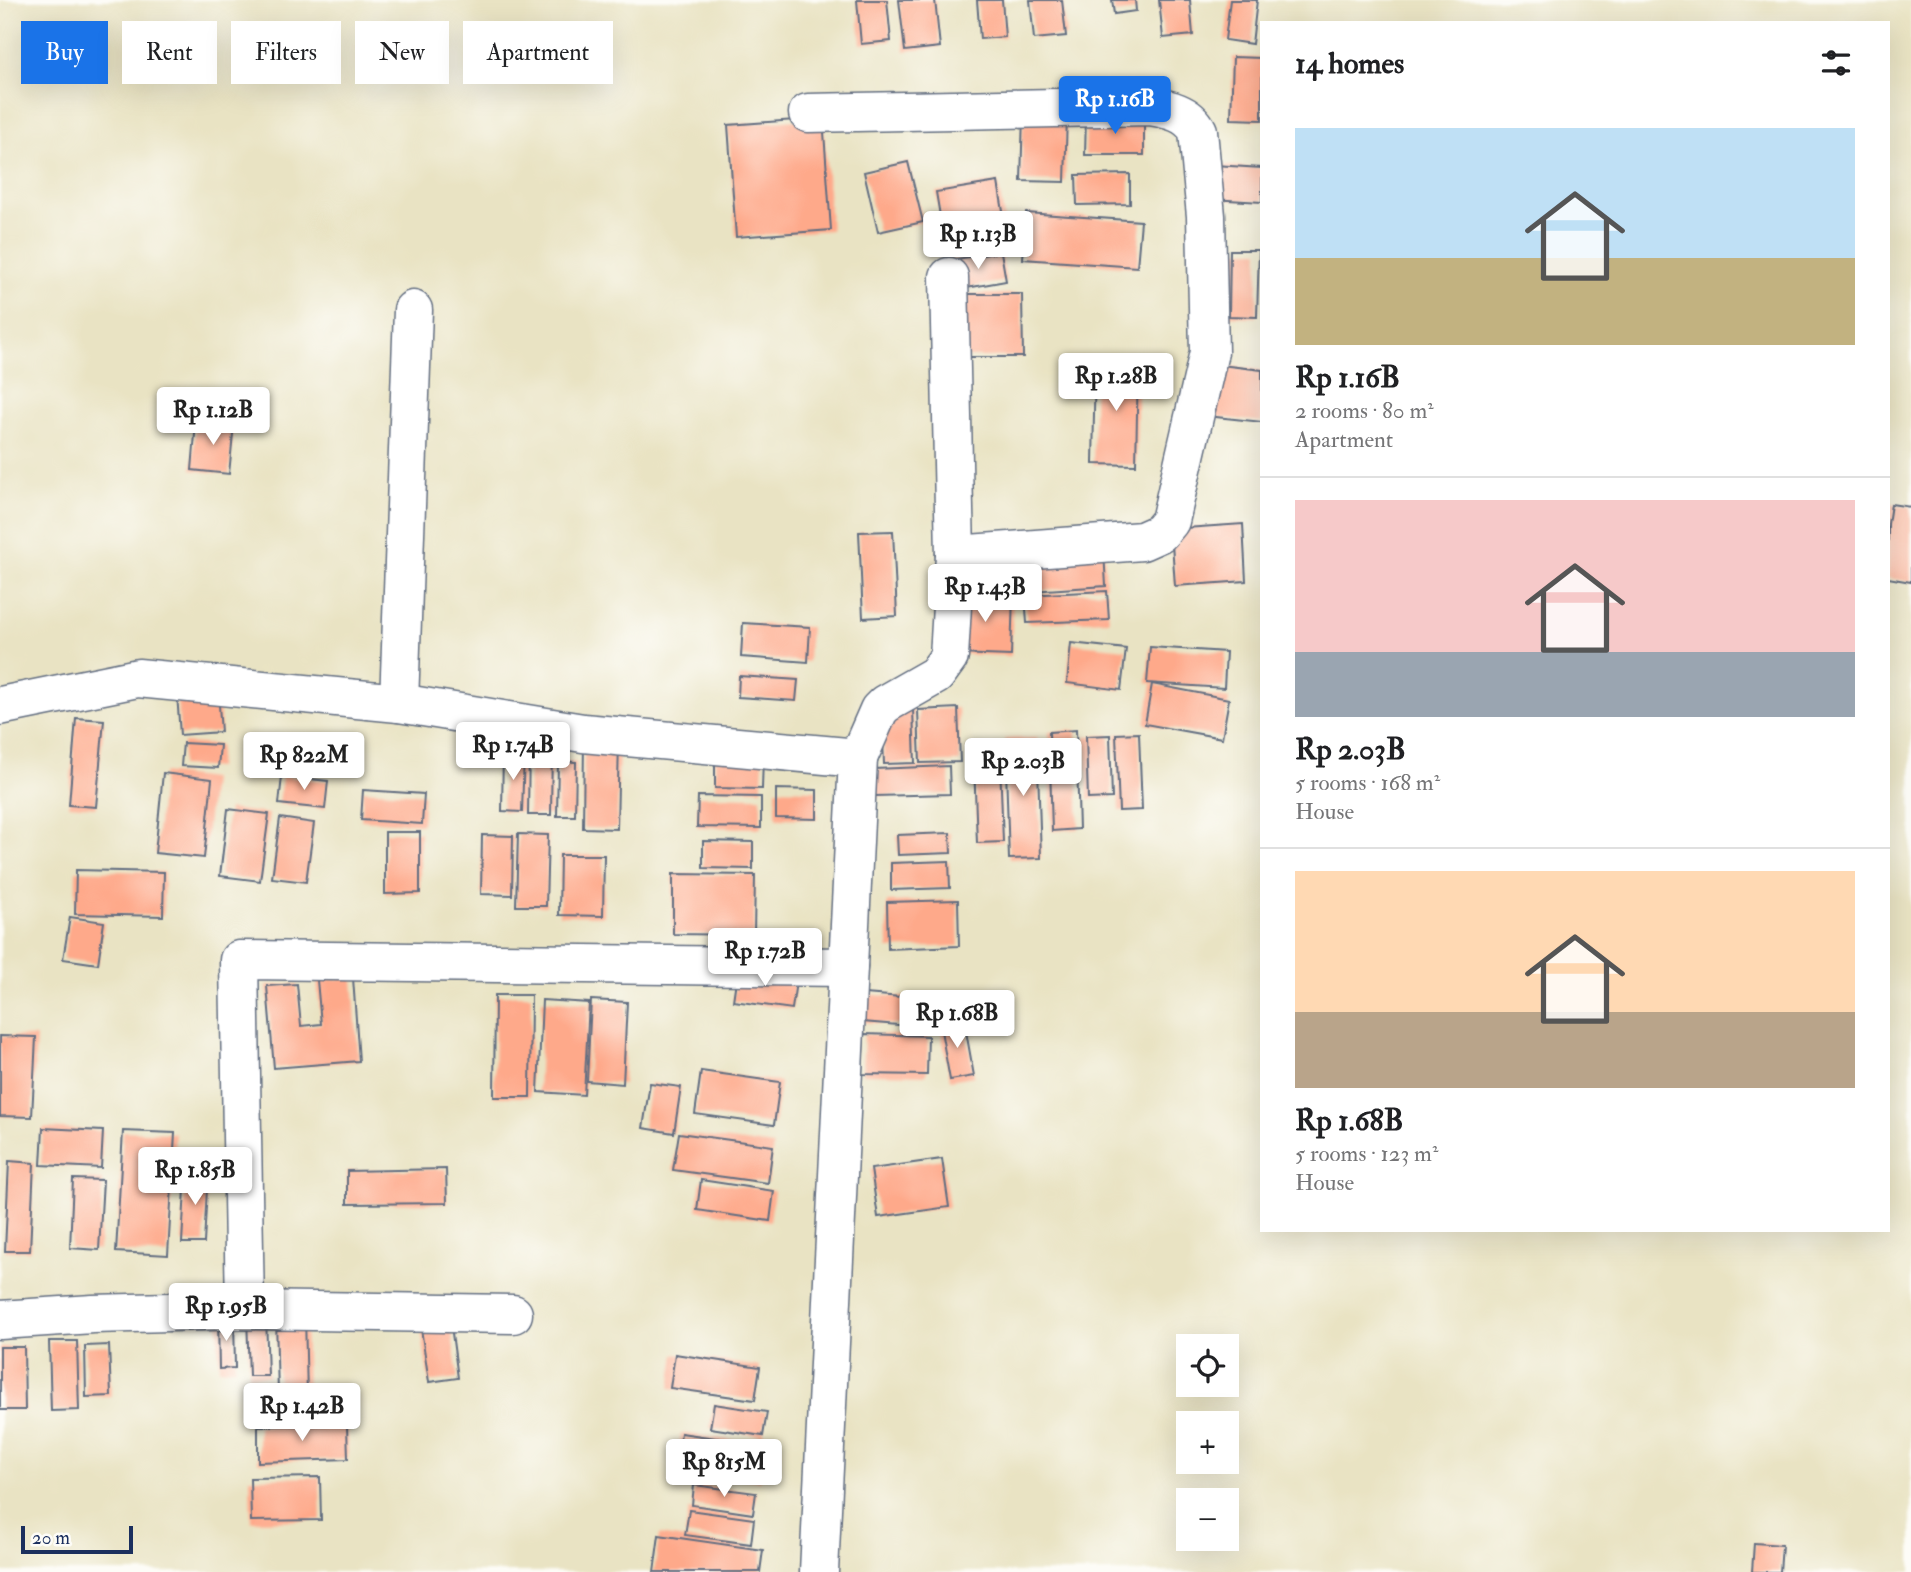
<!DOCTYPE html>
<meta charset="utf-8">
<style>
:root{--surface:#fff;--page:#f2f2f2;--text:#202124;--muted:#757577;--line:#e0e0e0;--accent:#1a73e8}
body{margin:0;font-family:"IM FELL Double Pica",serif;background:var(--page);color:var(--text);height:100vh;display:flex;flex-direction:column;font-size:26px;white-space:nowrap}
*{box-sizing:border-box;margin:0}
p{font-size:23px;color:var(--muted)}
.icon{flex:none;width:38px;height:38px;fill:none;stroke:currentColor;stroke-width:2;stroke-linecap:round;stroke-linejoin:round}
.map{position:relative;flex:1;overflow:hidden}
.details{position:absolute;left:1260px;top:21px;width:630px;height:1211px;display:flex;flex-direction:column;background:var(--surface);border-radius:0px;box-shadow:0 7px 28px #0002}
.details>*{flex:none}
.banner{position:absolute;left:21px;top:21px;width:665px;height:63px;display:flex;gap:14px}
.tools{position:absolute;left:1176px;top:1334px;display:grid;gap:14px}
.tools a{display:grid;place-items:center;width:63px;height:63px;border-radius:0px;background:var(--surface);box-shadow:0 7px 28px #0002;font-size:35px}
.scale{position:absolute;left:21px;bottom:18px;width:112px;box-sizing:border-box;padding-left:7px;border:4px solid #1b2f5e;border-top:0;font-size:19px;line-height:24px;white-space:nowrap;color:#1b2f5e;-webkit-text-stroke:5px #fdfcf7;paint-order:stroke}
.price{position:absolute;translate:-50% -60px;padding:0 16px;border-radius:7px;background:#fff;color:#222;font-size:23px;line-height:46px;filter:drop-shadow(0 2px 4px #0008)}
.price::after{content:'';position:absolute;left:50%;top:42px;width:21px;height:16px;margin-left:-10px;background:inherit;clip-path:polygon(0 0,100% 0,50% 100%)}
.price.current{background:var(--accent);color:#fff}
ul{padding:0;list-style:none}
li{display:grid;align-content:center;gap:14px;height:371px;padding:0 35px}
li+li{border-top:2px solid var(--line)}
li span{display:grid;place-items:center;height:217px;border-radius:0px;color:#555}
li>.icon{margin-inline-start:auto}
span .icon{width:126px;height:126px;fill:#fffc;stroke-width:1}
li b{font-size:30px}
h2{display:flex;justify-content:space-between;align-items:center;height:84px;padding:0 35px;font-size:30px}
.pill{padding:0 24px;border-radius:0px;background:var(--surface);box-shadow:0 7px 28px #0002;font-size:24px;line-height:63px}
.pill.current{background:var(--accent);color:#fff}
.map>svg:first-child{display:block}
.building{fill:#fea98a}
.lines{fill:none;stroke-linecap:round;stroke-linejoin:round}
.street-casing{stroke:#636e81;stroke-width:41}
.street{stroke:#fff;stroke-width:38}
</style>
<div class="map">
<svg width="1911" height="1572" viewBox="0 0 1911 1572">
<rect width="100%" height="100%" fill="#fdfcf7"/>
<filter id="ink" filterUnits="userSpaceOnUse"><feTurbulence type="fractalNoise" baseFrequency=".0143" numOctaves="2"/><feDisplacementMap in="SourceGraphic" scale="14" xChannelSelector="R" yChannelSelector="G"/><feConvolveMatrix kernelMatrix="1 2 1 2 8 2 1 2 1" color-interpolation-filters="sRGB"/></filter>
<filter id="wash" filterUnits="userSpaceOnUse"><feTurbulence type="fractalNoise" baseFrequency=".00686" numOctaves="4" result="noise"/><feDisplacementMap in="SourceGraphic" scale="28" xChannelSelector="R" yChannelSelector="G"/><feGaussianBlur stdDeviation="1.57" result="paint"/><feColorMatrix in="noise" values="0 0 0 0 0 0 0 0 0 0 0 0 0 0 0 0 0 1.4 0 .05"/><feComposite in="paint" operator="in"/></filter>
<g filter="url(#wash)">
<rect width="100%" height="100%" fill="#e9e3c3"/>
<g id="blocks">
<g class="building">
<polygon points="857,0 887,0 891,41 861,44"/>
<polygon points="899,0 935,0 940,47 905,51"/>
<polygon points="977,0 1002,0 1005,37 980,39"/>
<polygon points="1030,0 1062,0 1066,36 1034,39"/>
<polygon points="1112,0 1135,0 1136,11 1114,14"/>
<polygon points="1159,0 1190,0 1193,35 1163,38"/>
<polygon points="1230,0 1257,0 1252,44 1225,40"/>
<polygon points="1233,57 1262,58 1262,120 1231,119"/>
<polygon points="1023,114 1067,115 1065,182 1021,181"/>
<polygon points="1086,116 1144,117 1144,155 1085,155"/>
<polygon points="823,118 831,230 736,237 728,125"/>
<polygon points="908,162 923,222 878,232 864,172"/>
<polygon points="1214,165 1262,168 1262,202 1211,199"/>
<polygon points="1130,174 1130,204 1077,205 1076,175"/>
<polygon points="998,182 1007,235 945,246 936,192"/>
<polygon points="1026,213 1141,221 1137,267 1023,259"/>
<polygon points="1230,250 1259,250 1257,317 1229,316"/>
<polygon points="1001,252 1006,281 955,290 950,260"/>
<polygon points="959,294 1022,294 1023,357 960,357"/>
<polygon points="1095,362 1138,362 1136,465 1093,464"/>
<polygon points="1212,364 1262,370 1262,422 1207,416"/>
<polygon points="196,422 234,424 229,474 192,470"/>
<polygon points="1891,504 1911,507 1911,582 1888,578 1888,524"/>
<polygon points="1243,524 1246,581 1175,586 1171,529"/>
<polygon points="893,531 897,616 863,618 859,532"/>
<polygon points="1104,551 1106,586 1031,591 1029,555"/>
<polygon points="1107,591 1109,620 1027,623 1025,595"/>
<polygon points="959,593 1013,595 1011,656 957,654"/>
<polygon points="743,623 810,627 808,662 741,657"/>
<polygon points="1071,643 1126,649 1121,690 1067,683"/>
<polygon points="1150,647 1226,652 1224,688 1147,683"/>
<polygon points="739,676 798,680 796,701 738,697"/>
<polygon points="1152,684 1229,699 1222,738 1145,724"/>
<polygon points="218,692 221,732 180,735 177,694"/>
<polygon points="958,708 960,762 920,763 918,710"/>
<polygon points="913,709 915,763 884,764 882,711"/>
<polygon points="76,718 104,720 96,807 69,805"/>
<polygon points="1076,730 1079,829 1052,831 1049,732"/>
<polygon points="1139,733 1142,810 1119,811 1116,734"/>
<polygon points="1110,735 1112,798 1088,799 1086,736"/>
<polygon points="1037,738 1041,858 1009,859 1005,739"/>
<polygon points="584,739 619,740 617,829 583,828"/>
<polygon points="183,743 220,745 218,768 181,766"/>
<polygon points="529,745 552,745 551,815 528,815"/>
<polygon points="503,752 524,753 522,812 502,811"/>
<polygon points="715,755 763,756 762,789 715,788"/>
<polygon points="558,761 576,762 575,816 557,816"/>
<polygon points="1000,762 1003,842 977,843 974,763"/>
<polygon points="949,766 950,794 875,796 874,769"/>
<polygon points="163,773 212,779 204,858 155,853"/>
<polygon points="282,776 328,781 325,809 279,804"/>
<polygon points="776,789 817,790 817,819 776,818"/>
<polygon points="363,790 424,794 422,824 361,820"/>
<polygon points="698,796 761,797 761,828 697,827"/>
<polygon points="228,809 269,814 260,881 220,876"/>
<polygon points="280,818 314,823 306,882 272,878"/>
<polygon points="385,832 420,832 420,893 385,894"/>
<polygon points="950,833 951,853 898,855 897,835"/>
<polygon points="518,834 548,835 546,906 516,906"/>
<polygon points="482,835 513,836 512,895 481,894"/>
<polygon points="703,841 753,842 753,869 703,868"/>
<polygon points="560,855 604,855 603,916 559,915"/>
<polygon points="949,861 950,888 891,890 891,863"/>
<polygon points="76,870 164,872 163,916 75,914"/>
<polygon points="673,874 755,875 754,935 673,934"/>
<polygon points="958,900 959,946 888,949 887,902"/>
<polygon points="70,917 104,922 98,964 63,959"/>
<polygon points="738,966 797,975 792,1009 733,1001"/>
<polygon points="353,978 359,1061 274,1068 267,986 297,984 301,1026 321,1024 317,980"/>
<polygon points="865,994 913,998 910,1026 863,1022"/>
<polygon points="495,995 531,995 530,1097 494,1097"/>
<polygon points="542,1000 589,1003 584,1095 538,1092"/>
<polygon points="591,1000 627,1002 623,1084 587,1081"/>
<polygon points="964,1020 974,1076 950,1080 940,1025"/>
<polygon points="864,1034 928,1036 927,1075 862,1074"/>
<polygon points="0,1036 36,1037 32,1117 0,1116"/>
<polygon points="701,1071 780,1082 774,1125 695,1114"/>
<polygon points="650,1083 681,1087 674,1133 643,1128"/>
<polygon points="43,1128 103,1131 101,1168 41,1165"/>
<polygon points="123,1131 175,1133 168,1255 116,1252"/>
<polygon points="679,1133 773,1146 768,1183 673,1170"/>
<polygon points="942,1159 949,1207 878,1217 871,1169"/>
<polygon points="9,1161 34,1163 30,1251 5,1251"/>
<polygon points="446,1169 447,1203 347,1204 347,1171"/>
<polygon points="186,1170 208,1171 204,1243 182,1243"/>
<polygon points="73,1179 103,1180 99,1250 70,1248"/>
<polygon points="701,1180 774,1191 770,1221 697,1210"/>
<polygon points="266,1315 268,1376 249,1376 247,1316"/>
<polygon points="305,1317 307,1394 278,1394 276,1318"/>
<polygon points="218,1318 234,1318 235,1368 219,1369"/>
<polygon points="450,1318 458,1378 429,1382 420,1322"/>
<polygon points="49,1341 77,1341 79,1410 51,1411"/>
<polygon points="109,1345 111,1396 86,1397 85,1346"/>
<polygon points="0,1347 24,1347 25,1410 0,1410"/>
<polygon points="675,1354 760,1367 755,1400 670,1388"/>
<polygon points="714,1404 767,1412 763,1436 710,1428"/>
<polygon points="347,1425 348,1459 258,1462 258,1426"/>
<polygon points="681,1433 764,1445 759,1481 675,1469"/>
<polygon points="320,1477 321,1520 251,1521 250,1478"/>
<polygon points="694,1485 756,1493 753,1514 692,1505"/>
<polygon points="689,1510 754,1519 751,1544 685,1535"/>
<polygon points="659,1535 763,1550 760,1572 654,1572"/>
<polygon points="1754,1543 1782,1545 1780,1572 1752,1572"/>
</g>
</g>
</g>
<g filter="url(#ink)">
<use href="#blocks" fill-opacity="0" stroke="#636e81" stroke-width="2"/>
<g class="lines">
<g class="street-casing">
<g id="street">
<path d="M 808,113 L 1149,106 C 1168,109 1188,112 1198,131 L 1206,216 L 1209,352 L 1170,521 L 1160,533 L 1142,541 L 955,555"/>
<polyline points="399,703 413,310"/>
<polyline points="0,706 138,678 399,703 583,733 858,758 819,1572"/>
<polyline points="858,758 879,710 885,704 936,675 949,657 955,555 949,277"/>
<polyline points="245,1310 239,960 848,967"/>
<polyline points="0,1320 93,1314 245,1310 513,1314"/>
</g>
</g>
<use href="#street" class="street"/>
</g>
</g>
</svg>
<div class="tools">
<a><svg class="icon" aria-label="locate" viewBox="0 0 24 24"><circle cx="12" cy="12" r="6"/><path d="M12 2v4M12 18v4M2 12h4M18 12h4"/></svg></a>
<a>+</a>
<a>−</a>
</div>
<div class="scale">20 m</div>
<b class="price current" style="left:1115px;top:136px">Rp 1.16B</b>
<b class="price" style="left:978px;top:271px">Rp 1.13B</b>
<b class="price" style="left:1116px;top:413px">Rp 1.28B</b>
<b class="price" style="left:213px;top:447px">Rp 1.12B</b>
<b class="price" style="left:985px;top:624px">Rp 1.43B</b>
<b class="price" style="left:513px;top:782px">Rp 1.74B</b>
<b class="price" style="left:304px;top:792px">Rp 822M</b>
<b class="price" style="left:1023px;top:798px">Rp 2.03B</b>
<b class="price" style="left:765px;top:988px">Rp 1.72B</b>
<b class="price" style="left:957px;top:1050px">Rp 1.68B</b>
<b class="price" style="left:195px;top:1207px">Rp 1.85B</b>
<b class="price" style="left:226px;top:1343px">Rp 1.95B</b>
<b class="price" style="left:302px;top:1443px">Rp 1.42B</b>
<b class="price" style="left:724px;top:1499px">Rp 815M</b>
<div class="banner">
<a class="pill current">Buy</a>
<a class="pill">Rent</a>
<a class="pill">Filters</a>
<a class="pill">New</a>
<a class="pill">Apartment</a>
</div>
<section class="details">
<h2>14 homes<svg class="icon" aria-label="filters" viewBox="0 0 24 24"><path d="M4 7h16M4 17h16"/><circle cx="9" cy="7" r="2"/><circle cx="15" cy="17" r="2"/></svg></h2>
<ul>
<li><span style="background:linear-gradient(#bfe0f5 60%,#c2b280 0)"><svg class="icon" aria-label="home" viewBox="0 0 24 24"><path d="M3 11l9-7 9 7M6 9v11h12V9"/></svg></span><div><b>Rp 1.16B</b><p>2 rooms · 80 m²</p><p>Apartment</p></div></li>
<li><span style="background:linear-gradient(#f6c9c9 70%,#9aa5b1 0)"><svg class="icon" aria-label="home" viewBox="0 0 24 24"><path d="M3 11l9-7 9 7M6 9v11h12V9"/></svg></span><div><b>Rp 2.03B</b><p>5 rooms · 168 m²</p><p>House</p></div></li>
<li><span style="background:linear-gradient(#ffd9b3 65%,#b9a48a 0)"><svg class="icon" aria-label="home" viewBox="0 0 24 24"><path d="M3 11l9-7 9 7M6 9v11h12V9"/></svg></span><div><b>Rp 1.68B</b><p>5 rooms · 123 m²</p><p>House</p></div></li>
</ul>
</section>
</div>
